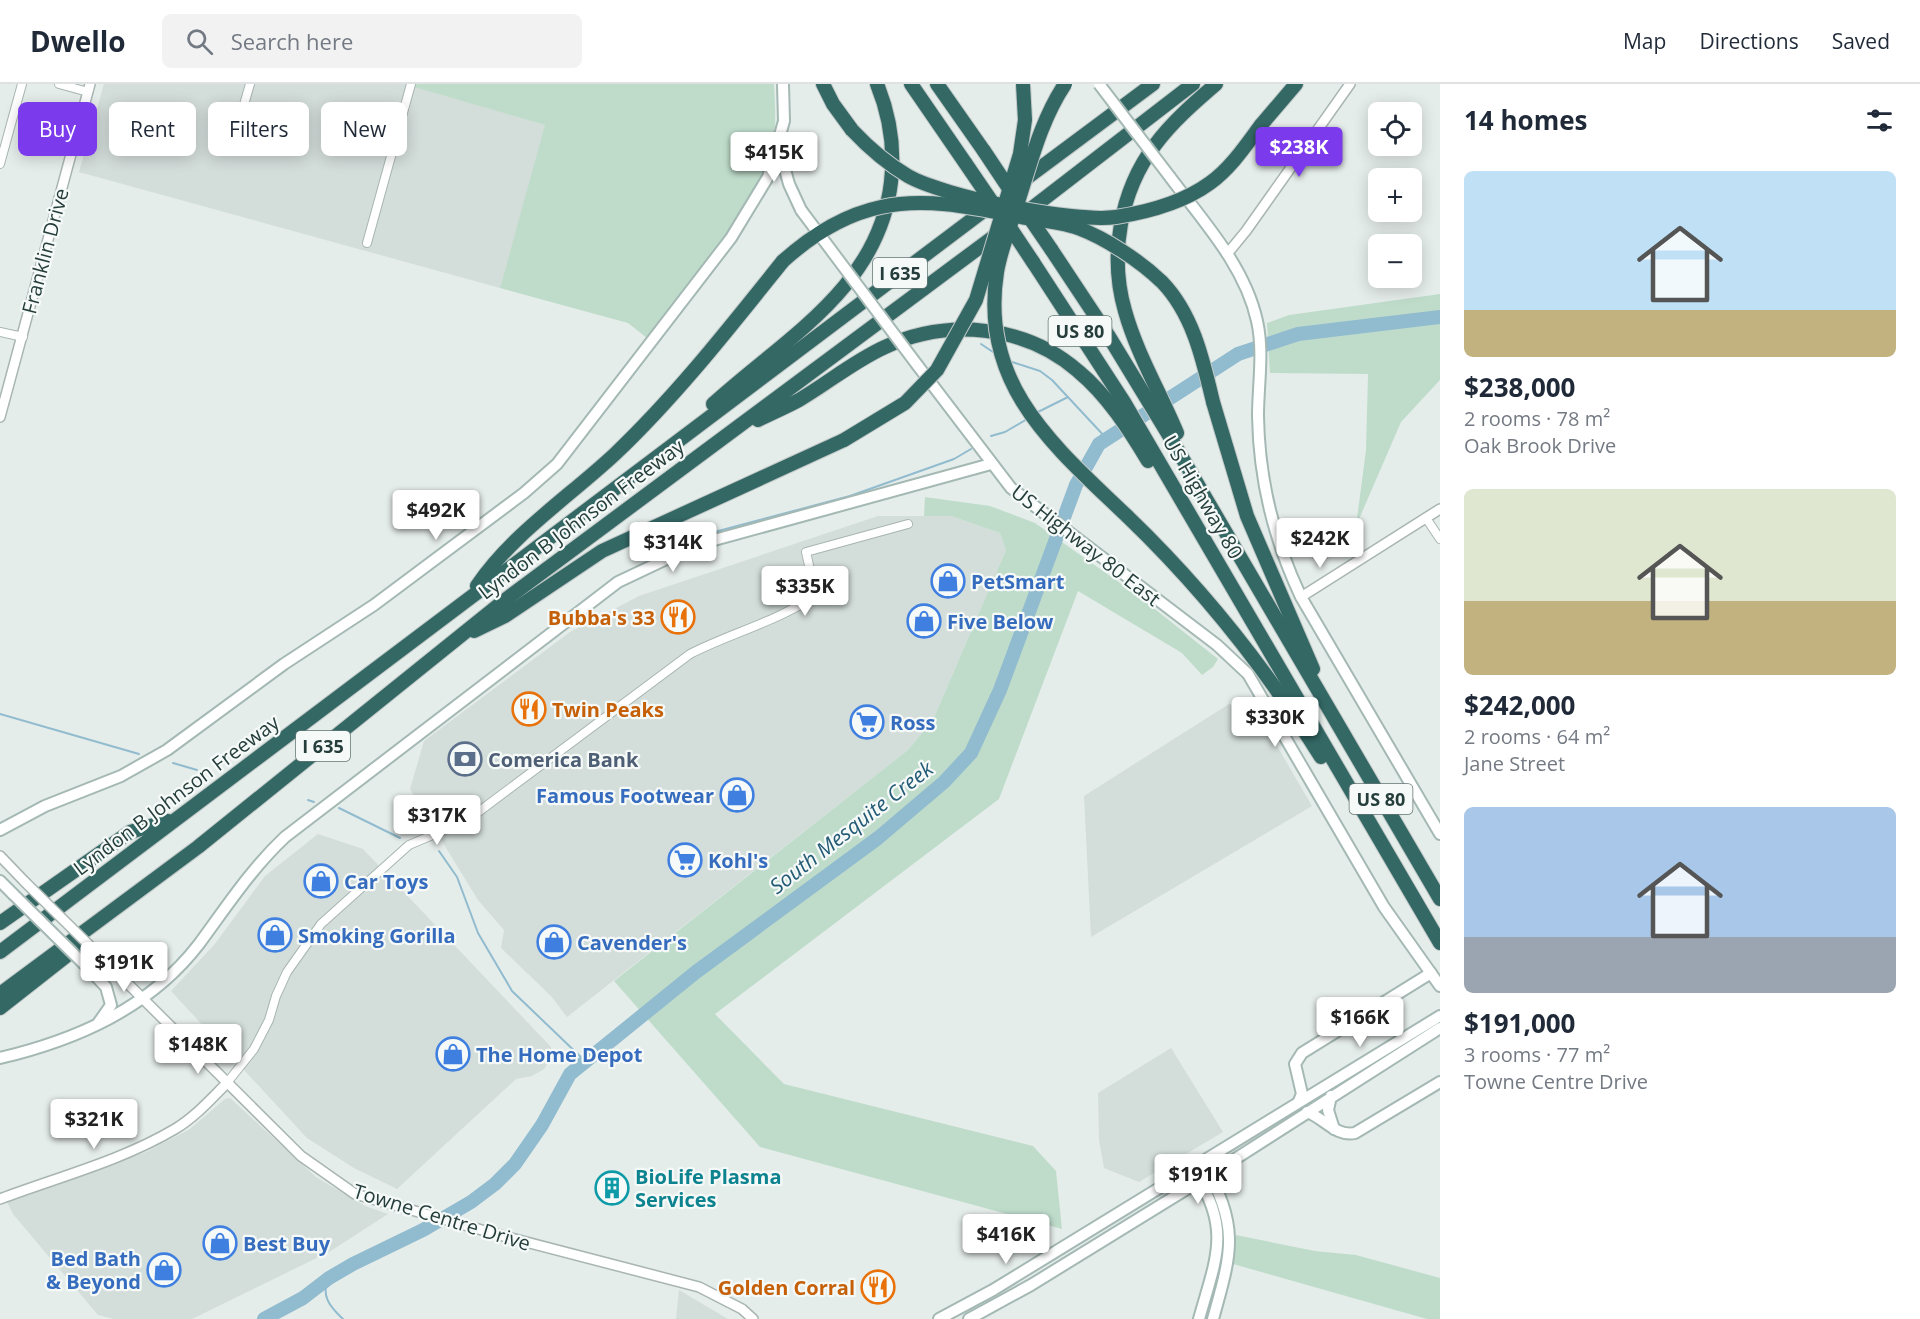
<!DOCTYPE html>
<meta charset="utf-8">
<style>
:root{--surface:#fff;--page:#f2f2f3;--text:#1f2937;--muted:#747a83;--line:#e0e1e3;--accent:#7c3aed}
body{margin:0;font-family:"Open Sans",sans-serif;background:var(--page);color:var(--text);height:100vh;display:flex;flex-direction:column;font-size:22px;white-space:nowrap}
*{box-sizing:border-box;margin:0}
p{font-size:20px;color:var(--muted)}
.icon{flex:none;width:33px;height:33px;fill:none;stroke:currentColor;stroke-width:2;stroke-linecap:round;stroke-linejoin:round}
.map{position:relative;flex:1;overflow:hidden}
.details{display:flex;flex-direction:column;background:var(--surface);width:480px}
.details>*{flex:none}
.banner{position:absolute;left:18px;top:18px;width:570px;height:54px;display:flex;gap:12px}
.controls{position:absolute;left:1368px;top:18px;display:grid;gap:12px}
.controls a{display:grid;place-items:center;width:54px;height:54px;border-radius:9px;background:var(--surface);box-shadow:0 3px 15px #0003;font-size:30px}
.price{position:absolute;translate:-50% -51px;padding:0 14px;border-radius:6px;background:#fff;color:#222;font-size:20px;line-height:39px;filter:drop-shadow(0 2px 3px #0008)}
.price::after{content:'';position:absolute;left:50%;top:36px;width:18px;height:14px;margin-left:-9px;background:inherit;clip-path:polygon(0 0,100% 0,50% 100%)}
.price.on{background:var(--accent);color:#fff}
ul{padding:0;list-style:none}
li{display:grid;align-content:center;gap:12px;height:318px;padding:0 24px}
li span{display:grid;place-items:center;height:186px;border-radius:9px;color:#555}
li>.icon{margin-inline-start:auto}
span .icon{width:108px;height:108px;fill:#fffc;stroke-width:1}
li b{font-size:26px}
h2{display:flex;justify-content:space-between;align-items:center;height:72px;padding:0 24px;font-size:26px}
.chip{padding:0 21px;border-radius:9px;background:var(--surface);box-shadow:0 3px 15px #0003;font-size:21px;line-height:54px}
.chip.on{background:var(--accent);color:#fff}
header{display:flex;align-items:center;gap:36px;box-sizing:border-box;height:84px;padding:0 30px;background:var(--surface);border-bottom:2px solid var(--line)}
header strong{font-size:28px}
nav{display:flex;gap:33px;margin-inline-start:auto;font-size:21px}
.search{width:420px;height:54px;background:var(--page);display:flex;align-items:center;gap:15px;box-sizing:border-box;padding:0 21px;border-radius:9px;color:var(--muted);font-size:22px}
main{display:flex;flex:1;min-height:0}
.map>svg:first-child{display:block}
.built{fill:#d3ddda}
.green{fill:#bfdccb}
.lines{fill:none;stroke-linecap:round;stroke-linejoin:round}
.stream{stroke:#91bbce;stroke-width:2}
.river{stroke:#91bbce;stroke-width:14}
.minor-casing{stroke:#a8b5b2;stroke-width:10}
.tertiary-casing{stroke:#a8b5b2;stroke-width:12}
.secondary-casing{stroke:#a4b8b4;stroke-width:14}
.motorway-casing{stroke:#c2c9c8;stroke-width:16}
.minor{stroke:#fff;stroke-width:8}
.tertiary{stroke:#fff;stroke-width:9}
.secondary{stroke:#fff;stroke-width:10}
.motorway{stroke:#336865;stroke-width:14}
.tertiary-bridge-casing{stroke:#a8b5b2;stroke-width:12;stroke-linecap:butt}
.secondary-bridge-casing{stroke:#a4b8b4;stroke-width:14;stroke-linecap:butt}
.motorway-bridge-casing{stroke:#c2c9c8;stroke-width:16;stroke-linecap:butt}
.tertiary-bridge{stroke:#fff;stroke-width:9}
.secondary-bridge{stroke:#fff;stroke-width:10}
.motorway-bridge{stroke:#336865;stroke-width:14}
.labels{text-anchor:middle;dominant-baseline:central;stroke-width:4.5;stroke-linejoin:round;paint-order:stroke}
.shield{fill:#f5f9f8;stroke:#637674;stroke-width:1.5}
.shield-label{font-size:18px;font-weight:bold;fill:#253e3b}
.street-label{font-size:20px;fill:#253e3b;stroke:#f5f9f8}
.shop-label{font-size:20px;font-weight:bold;fill:#366cbe;stroke:#f5f9f8;text-anchor:start}
.food-label{font-size:20px;font-weight:bold;fill:#c56008;stroke:#f5f9f8;text-anchor:end}
.service-label{font-size:20px;font-weight:bold;fill:#4e5e75;stroke:#f5f9f8;text-anchor:start}
.culture-label{font-size:20px;font-weight:bold;fill:#0d838f;stroke:#f5f9f8;text-anchor:start}
.water-label{font-size:21px;font-style:italic;fill:#235b76;stroke:#f5f9f8}
</style>
<header>
<strong>Dwello</strong>
<div class="search"><svg class="icon" aria-label="search" viewBox="0 0 24 24"><circle cx="10" cy="10" r="6"/><path d="M15 15l6 6"/></svg>Search here</div>
<nav><a>Map</a><a>Directions</a><a>Saved</a></nav>
</header>
<main>
<div class="map">
<svg width="1440" height="1235" viewBox="0 0 1440 1235">
<rect width="100%" height="100%" fill="#e5edea"/>
<g class="built">
<polygon points="104,0 415,0 415,3 546,41 500,204 79,88"/>
<polygon points="878,432 951,432 1000,449 1006,466 933,636 908,666 567,933 551,912 501,864 504,846 478,816 410,705 424,657 570,548 639,512"/>
<polygon points="1229,620 1256,626 1312,722 1091,853 1084,712"/>
<polygon points="318,750 363,765 551,963 551,974 544,985 532,992 516,995 397,1105 354,1084 307,1054 171,907 214,861 265,792"/>
<polygon points="1171,964 1223,1048 1139,1098 1104,1084 1099,1056 1098,1009"/>
<polygon points="230,1014 316,1093 365,1122 388,1130 329,1168 192,1235 114,1235 98,1231 13,1130 7,1118 146,1068 190,1045 225,1015"/>
<polygon points="679,1206 728,1235 676,1235"/>
</g>
<g class="green">
<path d="M 415,0 L 774,0 C 775,21 777,43 772,64 C 758,127 687,202 647,254 L 628,239 L 500,204 L 545,41 L 414,3 Z"/>
<polygon points="1440,210 1440,296 1401,338 1356,442 1366,366 1368,290 1270,289 1267,239 1289,231"/>
<polygon points="925,413 990,422 1035,439 1137,511 1218,575 1213,583 1202,591 1182,569 1078,507 999,715 715,930 784,1000 1033,1062 1056,1087 1062,1145 760,1063 614,897 908,666 933,636 1006,466 1000,449 951,432 924,432"/>
<polygon points="1236,1151 1315,1167 1356,1171 1440,1194 1440,1235 1427,1235 1233,1180"/>
</g>
<g class="lines">
<g class="stream">
<polyline points="981,260 996,270"/>
<polyline points="1009,277 1040,287 1052,296 1107,355"/>
<polyline points="1036,329 1068,313"/>
<polyline points="991,352 1005,348 1029,334"/>
<polyline points="662,462 850,412 954,375 971,365"/>
<polyline points="0,630 139,670"/>
<polyline points="173,679 197,686"/>
<polyline points="308,716 314,718"/>
<polyline points="339,724 400,754"/>
<polyline points="439,767 457,793 478,849 512,907 585,977"/>
<path d="M 329,1194 C 320,1211 330,1223 343,1235"/>
</g>
<polyline class="river" points="264,1235 303,1214 329,1194 353,1180 423,1146 471,1118 495,1100 515,1080 542,1041 570,990 696,888 878,754 944,698 971,669 1000,606 1076,401 1099,360 1238,270 1298,250 1440,233"/>
<g class="minor-casing">
<g id="minor">
<polyline points="59,0 88,8"/>
<polyline points="234,55 250,0"/>
<polyline points="0,80 22,0"/>
<polyline points="367,159 411,0"/>
<polyline points="0,248 23,253"/>
<polyline points="1426,434 1440,455"/>
<path d="M 226,1000 L 254,965 L 269,936 L 276,912 L 287,888 L 321,840 L 409,761 L 454,742 L 477,729 L 690,570 C 729,550 772,539 810,515 L 815,508 L 806,468 L 908,440"/>
</g>
</g>
<g class="tertiary-casing">
<g id="tertiary">
<polyline points="1227,170 1246,147 1350,0"/>
<polyline points="0,333 90,0"/>
<polyline points="1301,513 1440,425"/>
<polyline points="0,772 25,798"/>
<polyline points="96,868 301,1072 355,1110 503,1152 699,1203 742,1225 753,1235"/>
<path d="M 0,1115 C 58,1093 121,1077 175,1045 C 195,1033 210,1016 226,1000"/>
</g>
</g>
<g class="secondary-casing">
<g id="secondary">
<polyline points="778,60 789,100 801,126"/>
<path d="M 1170,93 C 1203,137 1245,182 1257,237 C 1264,268 1258,301 1258,332 C 1259,396 1274,456 1301,513 L 1440,750"/>
<polyline points="918,282 1011,404 1217,561 1248,590 1384,823 1440,902"/>
<polyline points="0,746 45,722 121,692 167,666 284,580 374,521 524,409 557,380 731,154 768,93 784,37 783,0"/>
<polyline points="0,797 13,810"/>
<polyline points="84,880 106,903 111,921 99,938"/>
<path d="M 0,974 C 76,956 150,924 199,860 C 227,822 251,785 285,753 L 618,498 L 696,461 L 991,380"/>
<polyline points="1331,1012 1328,1026 1334,1045"/>
<polyline points="1299,1017 1302,1010 1295,980 1302,969 1431,889"/>
<path d="M 1307,1028 C 1324,1034 1336,1053 1355,1049 L 1440,998"/>
<path d="M 1203,1077 C 1239,1144 1233,1164 1213,1235"/>
<path d="M 1196,1091 C 1232,1146 1215,1177 1199,1235"/>
<polyline points="939,1235 993,1206 1440,932"/>
<polyline points="969,1235 1031,1201 1221,1084 1440,944"/>
</g>
</g>
<g class="motorway-casing">
<g id="motorway">
<polyline points="823,0 833,20 852,46"/>
<polyline points="911,0 966,80"/>
<polyline points="937,0 984,67"/>
<polyline points="1261,41 1296,0"/>
<polyline points="1020,99 1153,0"/>
<polyline points="1023,131 1193,0"/>
<polyline points="1051,165 1108,251 1167,348 1440,815"/>
<polyline points="1033,178 1124,318 1440,859"/>
<polyline points="1213,318 1247,432 1313,585"/>
<path d="M 713,320 C 784,255 879,204 891,98 C 895,64 890,32 877,0"/>
<path d="M 758,336 C 772,329 786,323 799,316 C 828,299 854,277 885,263 C 948,234 1025,241 1078,287 C 1107,311 1129,345 1148,377"/>
<path d="M 1177,349 C 1160,308 1137,270 1125,227 C 1109,172 1120,107 1155,61 C 1172,38 1194,19 1216,0"/>
<path d="M 1127,432 C 1202,504 1266,584 1321,673"/>
<path d="M 477,502 C 512,450 569,413 615,370 C 677,311 730,243 783,177"/>
<polyline points="474,547 505,532 602,467 844,356"/>
<polyline points="0,839 130,748 168,737"/>
<polyline points="0,868 990,122"/>
<polyline points="0,910 198,763 505,516 1000,148"/>
<polyline points="0,924 79,862"/>
</g>
</g>
<use href="#minor" class="minor"/>
<use href="#tertiary" class="tertiary"/>
<use href="#secondary" class="secondary"/>
<use href="#motorway" class="motorway"/>
<g class="tertiary-bridge-casing">
<polyline id="tertiary-bridge" points="25,798 96,868"/>
</g>
<g class="secondary-bridge-casing">
<g id="secondary-bridge">
<polyline points="1099,0 1170,93"/>
<polyline points="801,126 918,282"/>
<polyline points="13,810 84,880"/>
</g>
</g>
<g class="motorway-bridge-casing">
<g id="motorway-bridge">
<path d="M 1065,0 C 1041,36 1031,78 1018,118 C 1011,141 1001,164 997,188 C 979,301 1054,362 1127,432"/>
<path d="M 852,46 C 869,64 886,79 908,92 C 945,113 1075,139 1116,133 C 1148,128 1184,118 1210,99 C 1231,84 1246,61 1261,41"/>
<polyline points="984,67 1012,109"/>
<polyline points="966,80 994,121"/>
<polyline points="1027,130 1051,165"/>
<polyline points="1007,139 1033,178"/>
<path d="M 783,177 C 812,151 843,131 881,123 C 927,113 975,124 1021,133 C 1039,136 1060,138 1078,144 C 1107,155 1140,177 1162,198 C 1193,230 1203,276 1213,318"/>
<polyline points="844,356 905,319 937,286 976,216 1020,70 1025,36 1023,0"/>
</g>
</g>
<use href="#tertiary-bridge" class="tertiary-bridge"/>
<use href="#secondary-bridge" class="secondary-bridge"/>
<use href="#motorway-bridge" class="motorway-bridge"/>
</g>
<defs>
<g id="shop-ring" transform="scale(1.725)"><circle r="9.5" fill="#f5f9f8" stroke="#3f7fe0" stroke-width="1.5"/><path d="M-5-2.5h2.3a2.7 3.5 0 0 1 5.4 0H5L5.5 6h-11ZM-1.5-2.5h3a1.5 2.3 0 0 0-3 0Z" fill="#3f7fe0"/></g>
<g id="restaurant-ring" transform="scale(1.725)"><circle r="9.5" fill="#f5f9f8" stroke="#e8710a" stroke-width="1.5"/><path d="M-5-6h1v4h1v-4h1v4h1v-4h1v5L-1.5 .5V6h-2V.5L-5-1ZM5-6V6H3V1.5H1.5Q1.5-4 5-6Z" fill="#e8710a"/></g>
<g id="supermarket-ring" transform="scale(1.725)"><circle r="9.5" fill="#f5f9f8" stroke="#3f7fe0" stroke-width="1.5"/><path d="M-6-5.5h2.5l.6 2H6L4.5 2H-2.5L-4.4-4H-6ZM-1.5 3.2a1.3 1.3 0 1 0 .1 0ZM3 3.2a1.3 1.3 0 1 0 .1 0Z" fill="#3f7fe0"/></g>
<g id="bank-ring" transform="scale(1.725)"><circle r="9.5" fill="#f5f9f8" stroke="#5c6f8a" stroke-width="1.5"/><path d="M-6-4H6V4H-6ZM0-2.3a2.3 2.3 0 1 0 0 4.6a2.3 2.3 0 1 0 0-4.6Z" fill="#5c6f8a"/></g>
<g id="building-ring" transform="scale(1.725)"><circle r="9.5" fill="#f5f9f8" stroke="#0f9aa8" stroke-width="1.5"/><path d="M-4-6H4V6H1V3H-1V6H-4ZM-2.5-4.3h1.7v1.8h-1.7ZM.8-4.3h1.7v1.8H.8ZM-2.5-1h1.7V.8h-1.7ZM.8-1h1.7V.8H.8Z" fill="#0f9aa8"/></g>
</defs>
<g fill-rule="evenodd">
<use href="#shop-ring" x="948" y="497"/>
<use href="#restaurant-ring" x="678" y="533"/>
<use href="#shop-ring" x="924" y="537"/>
<use href="#restaurant-ring" x="529" y="625"/>
<use href="#supermarket-ring" x="867" y="638"/>
<use href="#bank-ring" x="465" y="675"/>
<use href="#shop-ring" x="737" y="711"/>
<use href="#supermarket-ring" x="685" y="776"/>
<use href="#shop-ring" x="321" y="797"/>
<use href="#shop-ring" x="275" y="851"/>
<use href="#shop-ring" x="554" y="858"/>
<use href="#shop-ring" x="453" y="970"/>
<use href="#building-ring" x="612" y="1104"/>
<use href="#shop-ring" x="220" y="1159"/>
<use href="#shop-ring" x="164" y="1186"/>
<use href="#restaurant-ring" x="878" y="1203"/>
</g>
<g class="labels">
<g class="shield">
<rect x="873" y="174" width="54" height="30" rx="4.5"/>
<rect x="1048.5" y="232" width="63" height="30" rx="4.5"/>
<rect x="296" y="647" width="54" height="30" rx="4.5"/>
<rect x="1349.5" y="700" width="63" height="30" rx="4.5"/>
</g>
<g class="shield-label">
<text x="900" y="189">I 635</text>
<text x="1080" y="247">US 80</text>
<text x="323" y="662">I 635</text>
<text x="1381" y="715">US 80</text>
</g>
<g class="street-label">
<text transform="translate(45 167) rotate(-75)">Franklin Drive</text>
<text transform="translate(1203 413) rotate(60)">US Highway 80</text>
<text transform="translate(581 435) rotate(-37)">Lyndon B Johnson Freeway</text>
<text transform="translate(1086 461) rotate(38)">US Highway 80 East</text>
<text transform="translate(176 711) rotate(-37)">Lyndon B Johnson Freeway</text>
<text transform="translate(442 1133) rotate(17)">Towne Centre Drive</text>
</g>
<g class="shop-label">
<text x="971" y="497">PetSmart</text>
<text x="947" y="537">Five Below</text>
<text x="890" y="638">Ross</text>
<text x="714" y="711" text-anchor="end">Famous Footwear</text>
<text x="708" y="776">Kohl's</text>
<text x="344" y="797">Car Toys</text>
<text x="298" y="851">Smoking Gorilla</text>
<text x="577" y="858">Cavender's</text>
<text x="476" y="970">The Home Depot</text>
<text x="243" y="1159">Best Buy</text>
<text x="141" y="1174" text-anchor="end">Bed Bath<tspan x="141" dy="23">&amp; Beyond</tspan></text>
</g>
<g class="food-label">
<text x="655" y="533">Bubba's 33</text>
<text x="552" y="625" text-anchor="start">Twin Peaks</text>
<text x="855" y="1203">Golden Corral</text>
</g>
<g class="service-label">
<text x="488" y="675">Comerica Bank</text>
</g>
<g class="culture-label">
<text x="635" y="1092">BioLife Plasma<tspan x="635" dy="23">Services</tspan></text>
</g>
<g class="water-label">
<text transform="translate(851 743) rotate(-38)">South Mesquite Creek</text>
</g>
</g>
</svg>
<div class="controls">
<a><svg class="icon" aria-label="locate" viewBox="0 0 24 24"><circle cx="12" cy="12" r="6"/><path d="M12 2v4M12 18v4M2 12h4M18 12h4"/></svg></a>
<a>+</a>
<a>−</a>
</div>
<b class="price on" style="left:1299px;top:94px">$238K</b>
<b class="price" style="left:774px;top:99px">$415K</b>
<b class="price" style="left:436px;top:457px">$492K</b>
<b class="price" style="left:1320px;top:485px">$242K</b>
<b class="price" style="left:673px;top:489px">$314K</b>
<b class="price" style="left:805px;top:533px">$335K</b>
<b class="price" style="left:1275px;top:664px">$330K</b>
<b class="price" style="left:437px;top:762px">$317K</b>
<b class="price" style="left:124px;top:909px">$191K</b>
<b class="price" style="left:1360px;top:964px">$166K</b>
<b class="price" style="left:198px;top:991px">$148K</b>
<b class="price" style="left:94px;top:1066px">$321K</b>
<b class="price" style="left:1198px;top:1121px">$191K</b>
<b class="price" style="left:1006px;top:1181px">$416K</b>
<div class="banner">
<a class="chip on">Buy</a>
<a class="chip">Rent</a>
<a class="chip">Filters</a>
<a class="chip">New</a>
</div>
</div>
<section class="details">
<h2>14 homes<svg class="icon" aria-label="filters" viewBox="0 0 24 24"><path d="M4 7h16M4 17h16"/><circle cx="9" cy="7" r="2"/><circle cx="15" cy="17" r="2"/></svg></h2>
<ul>
<li><span style="background:linear-gradient(#bfe0f5 75%,#c2b280 0)"><svg class="icon" aria-label="home" viewBox="0 0 24 24"><path d="M3 11l9-7 9 7M6 9v11h12V9"/></svg></span><div><b>$238,000</b><p>2 rooms · 78 m²</p><p>Oak Brook Drive</p></div></li>
<li><span style="background:linear-gradient(#dfe7d0 60%,#c2b280 0)"><svg class="icon" aria-label="home" viewBox="0 0 24 24"><path d="M3 11l9-7 9 7M6 9v11h12V9"/></svg></span><div><b>$242,000</b><p>2 rooms · 64 m²</p><p>Jane Street</p></div></li>
<li><span style="background:linear-gradient(#a9c7e8 70%,#9aa5b1 0)"><svg class="icon" aria-label="home" viewBox="0 0 24 24"><path d="M3 11l9-7 9 7M6 9v11h12V9"/></svg></span><div><b>$191,000</b><p>3 rooms · 77 m²</p><p>Towne Centre Drive</p></div></li>
</ul>
</section>
</main>
